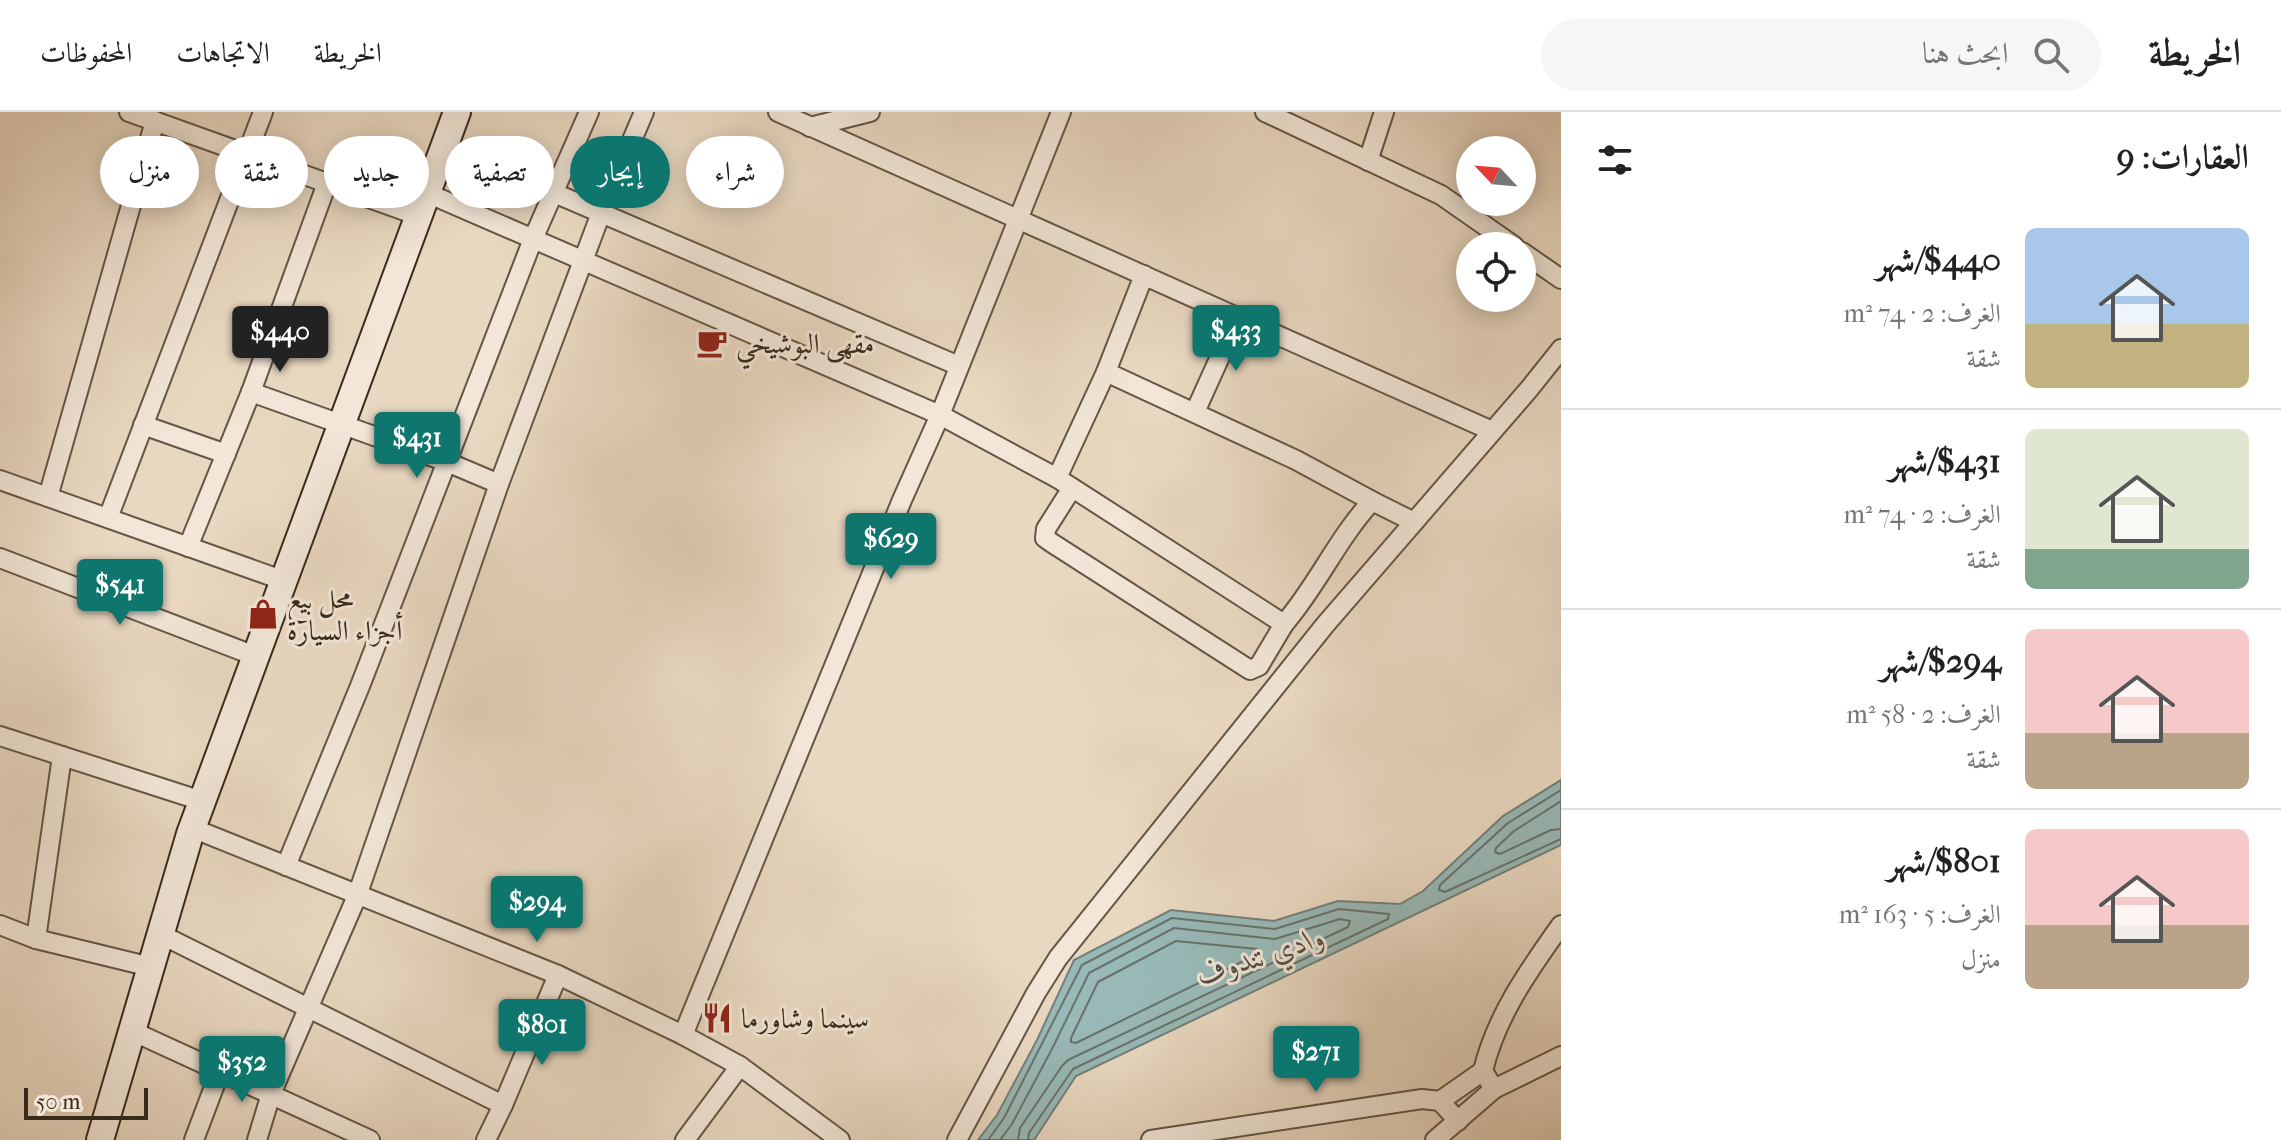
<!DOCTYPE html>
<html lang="ar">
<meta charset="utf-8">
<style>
:root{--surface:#fff;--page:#f6f6f6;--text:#222;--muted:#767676;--line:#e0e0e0;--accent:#0f766e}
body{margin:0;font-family:"IM FELL French Canon",Amiri,serif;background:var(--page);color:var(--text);direction:rtl;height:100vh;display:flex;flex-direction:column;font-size:30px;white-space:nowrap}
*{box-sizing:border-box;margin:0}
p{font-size:26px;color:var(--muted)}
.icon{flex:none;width:44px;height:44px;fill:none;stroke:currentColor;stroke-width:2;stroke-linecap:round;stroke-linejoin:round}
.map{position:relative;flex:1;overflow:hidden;direction:ltr}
.panel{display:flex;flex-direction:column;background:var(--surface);width:720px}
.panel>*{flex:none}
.guide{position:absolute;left:24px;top:24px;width:760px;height:72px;direction:rtl;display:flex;gap:16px}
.needle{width:52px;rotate:296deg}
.controls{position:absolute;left:1456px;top:24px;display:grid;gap:16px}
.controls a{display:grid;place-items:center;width:80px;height:80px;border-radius:50%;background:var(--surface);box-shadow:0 4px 20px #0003;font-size:40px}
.scale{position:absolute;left:24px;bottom:20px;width:124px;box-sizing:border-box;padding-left:8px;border:4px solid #382b1c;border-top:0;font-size:22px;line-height:28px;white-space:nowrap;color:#382b1c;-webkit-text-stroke:6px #f1e6d7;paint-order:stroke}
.price{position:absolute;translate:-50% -68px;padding:0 18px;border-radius:8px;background:var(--accent);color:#fff;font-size:26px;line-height:52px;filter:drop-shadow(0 2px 4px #0008)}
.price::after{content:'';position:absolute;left:50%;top:48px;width:24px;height:18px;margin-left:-12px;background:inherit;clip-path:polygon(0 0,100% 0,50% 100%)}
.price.current{background:#222;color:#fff}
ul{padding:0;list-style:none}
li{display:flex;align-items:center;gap:24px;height:200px;padding:0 32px}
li+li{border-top:2px solid var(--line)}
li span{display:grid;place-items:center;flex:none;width:224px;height:160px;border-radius:12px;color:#555}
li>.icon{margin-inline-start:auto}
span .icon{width:96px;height:96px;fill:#fffc;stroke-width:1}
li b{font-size:34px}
h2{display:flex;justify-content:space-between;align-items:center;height:96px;padding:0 32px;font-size:34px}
.chip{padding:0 28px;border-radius:36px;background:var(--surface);box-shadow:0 4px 20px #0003;font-size:28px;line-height:72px}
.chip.current{background:var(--accent);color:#fff}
header{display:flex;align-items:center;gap:48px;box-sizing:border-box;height:112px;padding:0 40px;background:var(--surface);border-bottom:2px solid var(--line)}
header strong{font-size:38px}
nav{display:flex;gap:44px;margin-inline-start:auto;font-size:28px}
.search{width:560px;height:72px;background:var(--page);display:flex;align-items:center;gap:20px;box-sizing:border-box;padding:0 28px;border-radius:44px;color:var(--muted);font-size:30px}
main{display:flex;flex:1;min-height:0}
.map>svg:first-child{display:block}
.water{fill:#98b9b7;stroke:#728079;stroke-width:2}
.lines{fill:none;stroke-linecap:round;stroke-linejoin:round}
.shore{stroke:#68726a;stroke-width:2}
.street-casing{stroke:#645645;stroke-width:22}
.secondary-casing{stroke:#382b1c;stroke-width:30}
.street{stroke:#f1e6d7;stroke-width:18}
.secondary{stroke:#f1e6d7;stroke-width:26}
.labels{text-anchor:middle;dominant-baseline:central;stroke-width:6;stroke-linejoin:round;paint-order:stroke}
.poi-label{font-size:28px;fill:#382b1c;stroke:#f1e6d7;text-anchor:start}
.water-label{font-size:30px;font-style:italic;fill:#504e43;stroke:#f1e6d7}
</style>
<header>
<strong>الخريطة</strong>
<div class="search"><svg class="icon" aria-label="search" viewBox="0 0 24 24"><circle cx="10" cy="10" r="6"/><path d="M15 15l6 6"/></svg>ابحث هنا</div>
<nav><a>الخريطة</a><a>الاتجاهات</a><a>المحفوظات</a></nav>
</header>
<main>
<section class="panel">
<h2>العقارات: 9<svg class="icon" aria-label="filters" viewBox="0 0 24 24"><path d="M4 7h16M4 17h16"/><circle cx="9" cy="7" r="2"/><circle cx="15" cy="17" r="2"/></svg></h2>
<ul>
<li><span style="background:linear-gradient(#a9c7e8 60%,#c2b280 0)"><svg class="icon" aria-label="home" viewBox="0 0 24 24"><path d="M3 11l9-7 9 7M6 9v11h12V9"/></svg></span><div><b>$440/شهر</b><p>الغرف: 2 · 74 m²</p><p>شقة</p></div></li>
<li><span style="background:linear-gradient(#dfe7d0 75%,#7fa58c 0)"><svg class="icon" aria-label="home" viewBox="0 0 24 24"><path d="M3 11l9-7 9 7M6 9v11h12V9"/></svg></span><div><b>$431/شهر</b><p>الغرف: 2 · 74 m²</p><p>شقة</p></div></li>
<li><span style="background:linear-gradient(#f6c9c9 65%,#b9a48a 0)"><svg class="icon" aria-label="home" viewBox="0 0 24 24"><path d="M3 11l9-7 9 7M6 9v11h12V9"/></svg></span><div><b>$294/شهر</b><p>الغرف: 2 · 58 m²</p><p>شقة</p></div></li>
<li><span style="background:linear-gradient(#f6c9c9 60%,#b9a48a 0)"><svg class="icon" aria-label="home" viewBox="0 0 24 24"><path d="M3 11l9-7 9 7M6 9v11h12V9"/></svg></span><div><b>$801/شهر</b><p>الغرف: 5 · 163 m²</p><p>منزل</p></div></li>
</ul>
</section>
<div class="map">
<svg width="1561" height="1028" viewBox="0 0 1561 1028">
<rect width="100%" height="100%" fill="#e9d8c1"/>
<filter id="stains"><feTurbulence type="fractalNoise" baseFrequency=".0025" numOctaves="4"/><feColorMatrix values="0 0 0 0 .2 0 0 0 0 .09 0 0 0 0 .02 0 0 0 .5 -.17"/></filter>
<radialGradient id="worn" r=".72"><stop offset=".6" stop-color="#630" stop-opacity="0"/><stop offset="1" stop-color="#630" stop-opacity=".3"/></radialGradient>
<polygon class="water" points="1561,668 1561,733 1076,964 1034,1028 978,1028 997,1003 1037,928 1074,848 1171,798 1274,809 1338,789 1400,792 1423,779 1503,704"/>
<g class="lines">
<g class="shore">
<polyline points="1561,678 1508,711 1440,773 1439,778 1445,780 1561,727"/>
<polyline points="1561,689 1514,719 1496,736 1495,740 1500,742 1551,718 1561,717"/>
<polygon points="1176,829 1257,837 1260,841 1076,931 1071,930 1071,926 1098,870"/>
<polyline points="988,1028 1004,1006 1082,853 1172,806 1275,817 1339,797 1389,802 1388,807 1073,957 1029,1021 1028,1028"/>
<polyline points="1000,1028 1012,1012 1052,937 1089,861 1174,816 1275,827 1340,807 1350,809 1348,815 1068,948 1062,954 1020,1016 1018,1028"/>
</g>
<g class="street-casing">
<g id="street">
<polyline points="129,0 419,104"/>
<polyline points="778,0 1492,319"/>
<polyline points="1265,0 1441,83 1514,134"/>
<polyline points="810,15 870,0"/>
<polyline points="443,36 470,45 959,254"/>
<polyline points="1368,49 1384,0"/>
<path d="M 427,81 L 940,303 L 1057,366 L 1284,512 C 1317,474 1337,427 1372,389 L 1414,410"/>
<polyline points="1522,140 1561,167"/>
<polyline points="1106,260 1296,348 1372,389"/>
<polyline points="251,280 447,350 499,372"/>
<polyline points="1195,300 1238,205"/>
<polyline points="143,313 226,342"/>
<polyline points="1057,366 1106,260 1144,163"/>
<polyline points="0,368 282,468"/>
<polyline points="1072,376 1046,417 1045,426 1052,431 1250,558 1259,554 1284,512"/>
<polyline points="48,385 155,9"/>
<polyline points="108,406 263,0"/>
<polyline points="188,435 251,280 327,71"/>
<polyline points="0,446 255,544"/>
<polyline points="0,624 202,689"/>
<polyline points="192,716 558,863 683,923 740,954 840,1028"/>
<polyline points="286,754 360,574 533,127 589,0"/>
<polyline points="0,813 36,827 151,855"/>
<polyline points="160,822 503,993"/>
<polyline points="36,827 62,644"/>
<polyline points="132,919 370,1028"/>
<polyline points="683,923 902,388 940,303 1061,0"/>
<path d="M 1494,977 L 1483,959 C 1496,904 1529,858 1561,813"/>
<polyline points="1440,989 1483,959"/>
<polyline points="194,1028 220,959"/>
<polyline points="257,1028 271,982 357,784 499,372 601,101 644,0"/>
<polyline points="486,1028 503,993 558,863"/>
<polyline points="685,1028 740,954"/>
<polyline points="957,1028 1036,881 1058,846 1325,513 1530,276 1561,237"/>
<polyline points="1151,1028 1422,987 1440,989 1458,1009"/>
<polyline points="1435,1028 1494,977 1561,944"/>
</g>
</g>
<g class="secondary-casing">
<polyline id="secondary" points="100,1028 190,722 457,0"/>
</g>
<use href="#street" class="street"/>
<use href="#secondary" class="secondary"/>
</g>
<defs>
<g id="cafe-bare" transform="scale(2.4)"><path d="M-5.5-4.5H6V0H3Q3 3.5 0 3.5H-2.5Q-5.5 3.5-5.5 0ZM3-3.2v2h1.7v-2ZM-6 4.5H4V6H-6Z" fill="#8f2418" stroke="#f1e6d7" stroke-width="2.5" paint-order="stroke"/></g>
<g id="shop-bare" transform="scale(2.4)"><path d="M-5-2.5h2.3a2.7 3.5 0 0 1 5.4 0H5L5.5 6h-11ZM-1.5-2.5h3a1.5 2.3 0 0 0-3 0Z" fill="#8f2418" stroke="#f1e6d7" stroke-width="2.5" paint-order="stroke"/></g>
<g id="restaurant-bare" transform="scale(2.4)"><path d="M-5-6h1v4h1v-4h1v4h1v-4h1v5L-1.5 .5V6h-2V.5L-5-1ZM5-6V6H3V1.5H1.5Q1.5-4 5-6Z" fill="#8f2418" stroke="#f1e6d7" stroke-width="2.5" paint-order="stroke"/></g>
</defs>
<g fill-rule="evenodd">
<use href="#cafe-bare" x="712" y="231"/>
<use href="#shop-bare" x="263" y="502"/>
<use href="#restaurant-bare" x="717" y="906"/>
</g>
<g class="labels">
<g class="poi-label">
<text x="736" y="231">مقهى البوشيخي</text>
<text x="287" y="486">محل بيع<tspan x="287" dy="32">أجزاء السيارة</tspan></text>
<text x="741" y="906">سينما وشاورما</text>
</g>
<g class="water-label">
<text transform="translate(1261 844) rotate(-18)">وادي تندوف</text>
</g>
</g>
<rect width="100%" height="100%" filter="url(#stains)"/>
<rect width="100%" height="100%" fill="url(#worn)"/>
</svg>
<div class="controls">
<a><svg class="needle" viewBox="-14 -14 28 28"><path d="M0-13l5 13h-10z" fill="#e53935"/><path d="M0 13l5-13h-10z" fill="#767676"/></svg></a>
<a><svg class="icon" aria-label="locate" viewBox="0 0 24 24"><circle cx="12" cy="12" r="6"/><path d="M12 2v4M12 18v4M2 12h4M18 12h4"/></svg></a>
</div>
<div class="scale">50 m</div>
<b class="price" style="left:1236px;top:261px">$433</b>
<b class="price current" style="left:280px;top:262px">$440</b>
<b class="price" style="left:417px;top:368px">$431</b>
<b class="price" style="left:891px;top:469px">$629</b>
<b class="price" style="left:120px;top:515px">$541</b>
<b class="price" style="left:537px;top:832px">$294</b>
<b class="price" style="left:542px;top:955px">$801</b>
<b class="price" style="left:1316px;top:982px">$271</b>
<b class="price" style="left:242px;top:992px">$352</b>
<div class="guide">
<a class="chip">شراء</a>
<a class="chip current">إيجار</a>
<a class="chip">تصفية</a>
<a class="chip">جديد</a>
<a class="chip">شقة</a>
<a class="chip">منزل</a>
</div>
</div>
</main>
